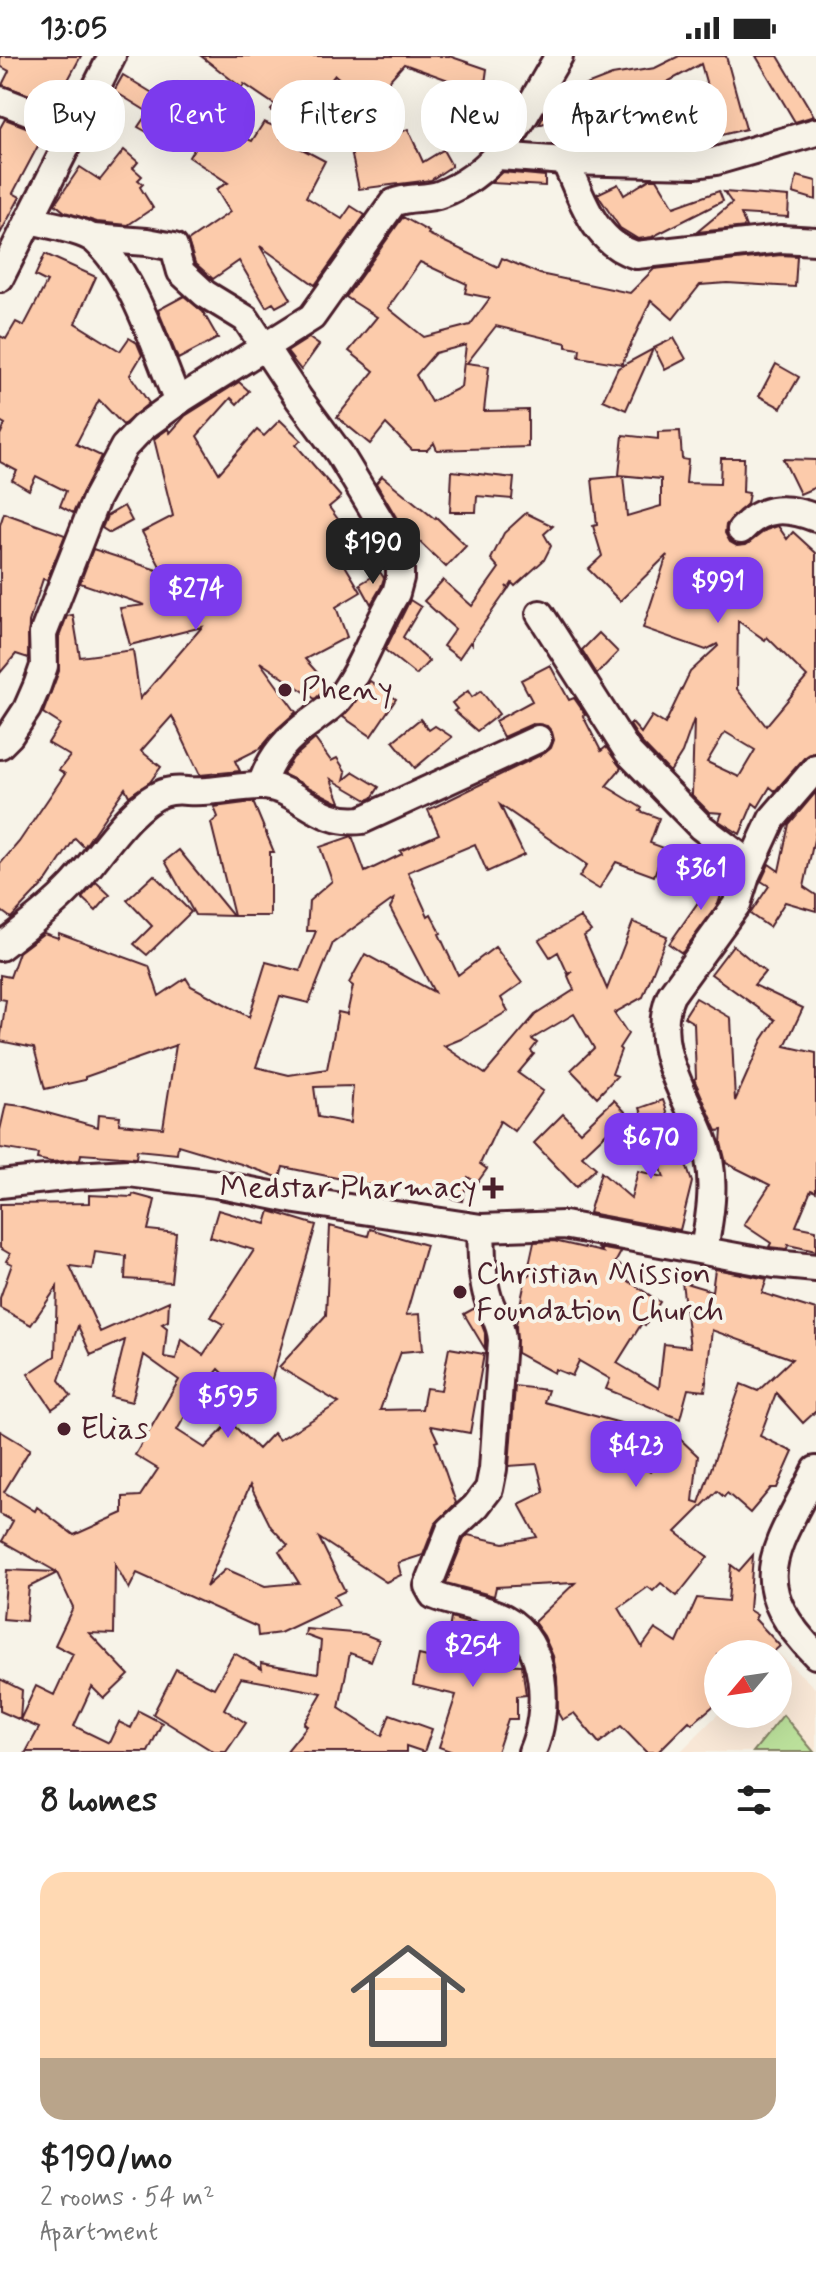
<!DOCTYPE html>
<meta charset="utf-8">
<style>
:root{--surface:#fff;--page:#f6f6f6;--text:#222;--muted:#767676;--line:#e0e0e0;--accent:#7c3aed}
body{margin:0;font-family:Mynerve,sans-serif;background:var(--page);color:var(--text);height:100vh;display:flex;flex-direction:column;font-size:30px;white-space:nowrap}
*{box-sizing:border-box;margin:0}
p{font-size:26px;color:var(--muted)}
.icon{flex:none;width:44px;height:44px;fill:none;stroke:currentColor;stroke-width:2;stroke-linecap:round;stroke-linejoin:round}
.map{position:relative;height:1696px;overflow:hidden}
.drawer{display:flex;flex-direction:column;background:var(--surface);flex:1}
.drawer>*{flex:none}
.guide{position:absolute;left:24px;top:24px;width:768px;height:72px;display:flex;gap:16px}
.needle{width:52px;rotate:241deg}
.buttons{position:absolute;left:704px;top:1584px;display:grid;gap:16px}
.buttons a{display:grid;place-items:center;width:88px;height:88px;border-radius:50%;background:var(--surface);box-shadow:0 8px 32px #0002;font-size:40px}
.price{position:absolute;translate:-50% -68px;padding:0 18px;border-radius:16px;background:var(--accent);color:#fff;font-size:26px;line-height:52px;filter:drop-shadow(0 2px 4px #0008)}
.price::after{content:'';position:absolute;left:50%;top:48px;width:24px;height:18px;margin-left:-12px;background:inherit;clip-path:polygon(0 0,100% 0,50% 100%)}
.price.active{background:#222;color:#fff}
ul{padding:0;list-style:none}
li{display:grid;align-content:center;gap:16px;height:424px;padding:0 40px}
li+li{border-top:2px solid var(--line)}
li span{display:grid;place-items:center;height:248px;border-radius:24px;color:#555}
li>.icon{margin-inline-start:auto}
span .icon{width:144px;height:144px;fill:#fffc;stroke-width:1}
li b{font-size:34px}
h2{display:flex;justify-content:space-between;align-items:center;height:96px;padding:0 40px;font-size:34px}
.pill{padding:0 28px;border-radius:32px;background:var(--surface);box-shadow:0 8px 32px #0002;font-size:28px;line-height:72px}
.pill.active{background:var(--accent);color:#fff}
.status{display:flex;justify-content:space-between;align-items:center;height:56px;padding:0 40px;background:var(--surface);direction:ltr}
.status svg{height:22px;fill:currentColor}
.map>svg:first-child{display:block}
.built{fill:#f8e7d6}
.green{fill:#bbe09b;stroke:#828063;stroke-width:2}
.building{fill:#fccbab;stroke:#4a1f2b;stroke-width:2;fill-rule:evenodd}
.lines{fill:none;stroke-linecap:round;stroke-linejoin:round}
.street-casing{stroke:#4a1f2b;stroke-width:32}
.street{stroke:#f7f3e8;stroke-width:26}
.poi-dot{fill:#4a1f2b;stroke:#f7f3e8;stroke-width:3}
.labels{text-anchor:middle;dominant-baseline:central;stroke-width:8;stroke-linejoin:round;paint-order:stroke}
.poi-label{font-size:32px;fill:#4a1f2b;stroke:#f7f3e8;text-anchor:start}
</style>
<div class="status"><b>13:05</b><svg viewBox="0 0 49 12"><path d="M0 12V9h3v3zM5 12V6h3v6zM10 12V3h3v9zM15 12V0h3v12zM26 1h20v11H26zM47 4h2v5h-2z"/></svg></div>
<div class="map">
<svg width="816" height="1696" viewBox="0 0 816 1696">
<rect width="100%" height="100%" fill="#f7f3e8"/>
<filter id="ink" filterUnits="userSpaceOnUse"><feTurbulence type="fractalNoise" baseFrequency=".0125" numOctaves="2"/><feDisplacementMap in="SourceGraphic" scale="16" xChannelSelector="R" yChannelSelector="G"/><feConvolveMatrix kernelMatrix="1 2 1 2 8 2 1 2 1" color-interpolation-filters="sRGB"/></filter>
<g filter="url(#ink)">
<polygon class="built" points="779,1598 816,1633 816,1696 680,1696 718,1658 778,1658"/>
<polygon class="green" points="783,1659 814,1696 753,1696"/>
<g class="building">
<polygon points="0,0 81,0 55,48 2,29 9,15 0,10"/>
<polygon points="201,0 449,0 487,13 480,64 462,61 465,30 404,8 368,48 335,19 319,39 311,33 289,69 271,54 275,49 244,28 242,32"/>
<polygon points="679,0 726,0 746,73 709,82 710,87 690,92 659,91 655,76 716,62 701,8 658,31 590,41 605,72 571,89 566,89 553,64 539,69 553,42 612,19 655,12"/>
<polygon points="756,0 778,0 814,60 795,66"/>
<polygon points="123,19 164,44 166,42 170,45 178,27 232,51 222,72 252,85 264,66 285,75 281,82 325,105 306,141 342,163 351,150 365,159 315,229 260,190 291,243 276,251 273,247 266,251 239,205 213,223 195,207 188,185 230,156 216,133 228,127 189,101 197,88 163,65 154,80 138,71 148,56 114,35"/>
<polygon points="366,57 373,88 408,73 423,106 443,94 452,110 431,124 359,133 344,62"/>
<polygon points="5,63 39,76 35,83 40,86 13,137 20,141 0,178 0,72"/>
<polygon points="124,94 138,106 133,112 142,120 138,124 143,128 140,131 153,152 128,169 97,166 65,156 55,148 80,111 100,124"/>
<polygon points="502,116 545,120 545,130 490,127"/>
<polygon points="797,120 816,125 816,144 793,137"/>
<polygon points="650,123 657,123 674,151 719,135 723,145 652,181 638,183 620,172 597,138 618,128 624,139"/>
<polygon points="724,136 789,141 788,161 741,158 746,171 697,176 732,147"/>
<path d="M 403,161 L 429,176 L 428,178 L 498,211 L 502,202 L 540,218 L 630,237 L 654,213 L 781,199 L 797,200 L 795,231 L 727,227 L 700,229 L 673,263 L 651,244 L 622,308 L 579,301 L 580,293 L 566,291 L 566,287 L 496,270 L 467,307 L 489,310 L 484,355 L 528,354 L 528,391 L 437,394 L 434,387 L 427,394 L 412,394 L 386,368 L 370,388 L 337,361 L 374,315 L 349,295 L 377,261 L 346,241 ZM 420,206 L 467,228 L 465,237 L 490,242 L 470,269 L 424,281 L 388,252 ZM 466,289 L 461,331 L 431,346 L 416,319 L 435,297 Z"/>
<polygon points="45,198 96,221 75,267 120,295 129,282 137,287 142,299 130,319 149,347 123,369 99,344 76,388 101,400 73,457 60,450 66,435 36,420 29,434 12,424 17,415 0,406 0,379 5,368 0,365 0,280 6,283 16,266 24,270 47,226 35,220"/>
<polygon points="184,240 203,256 218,282 178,303 158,254"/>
<polygon points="309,282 319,289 301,314 287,296"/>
<polygon points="674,282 686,303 665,314 654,292"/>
<polygon points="653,293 626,354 603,344 618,312"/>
<polygon points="776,308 799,321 781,352 759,340"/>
<polygon points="239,326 249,335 237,348 231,342 197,380 219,417 257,374 264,380 280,364 301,384 296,389 341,441 329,451 357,489 340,501 361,536 336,551 347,581 305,603 329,630 315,643 260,606 296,656 277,673 261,692 235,705 240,715 200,719 172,660 141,695 161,711 150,726 129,740 125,732 84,791 75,782 47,824 11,862 0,854 0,808 19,786 65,718 59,714 70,700 48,687 60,668 43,657 59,615 59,581 67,560 73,559 80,601 133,594 140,643 202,571 130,589 120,552 145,549 80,527 93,493 163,516 142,476 173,460 154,383 168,373 170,377 185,360"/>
<path d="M 680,375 L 682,403 L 688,404 L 686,427 L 720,428 L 721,402 L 744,402 L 743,436 L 749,437 L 747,448 L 726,469 L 725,477 L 730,486 L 737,490 L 746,489 L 766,474 L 778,470 L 787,483 L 793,476 L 816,497 L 816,696 L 804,702 L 775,735 L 770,731 L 758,751 L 753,747 L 740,778 L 719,765 L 722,757 L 709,756 L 692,739 L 694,663 L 682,697 L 670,716 L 641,686 L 630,669 L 632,667 L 641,677 L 652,660 L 665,668 L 690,616 L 718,590 L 717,588 L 706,594 L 643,572 L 667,499 L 620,545 L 588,513 L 602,500 L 593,470 L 597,469 L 592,423 L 623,420 L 627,460 L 661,450 L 661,423 L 619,419 L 623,379 L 658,383 L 658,376 ZM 738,565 L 765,584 L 767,581 L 807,621 L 766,670 L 737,633 ZM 725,676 L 755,694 L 739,721 L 707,706 Z"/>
<polygon points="783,403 816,404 816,431 800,438"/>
<polygon points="452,415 514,422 512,443 477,440 476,456 450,456"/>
<polygon points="382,420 435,463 436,461 466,490 446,511 399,466 376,427"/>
<polygon points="124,450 132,465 110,477 102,472 107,460"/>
<polygon points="4,457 65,479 47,524 43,523 29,566 28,602 16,598 0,617 0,469"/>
<polygon points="526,457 553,470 544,478 551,490 544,504 515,530 512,527 509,532 506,530 508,533 472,584 472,588 470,586 459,602 443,590 455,573 424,545 443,524 472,550 499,512 491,503 504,477"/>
<polygon points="380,516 384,522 381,531 371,548 360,528"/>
<polygon points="410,544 421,551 403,581 429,605 416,619 385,594"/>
<polygon points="599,577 618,596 597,618 582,594"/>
<path d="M 550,609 L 569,644 L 574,642 L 583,655 L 585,659 L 583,660 L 601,695 L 606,691 L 621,712 L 606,730 L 642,752 L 640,755 L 659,762 L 650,787 L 664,792 L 654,820 L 616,806 L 599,833 L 579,821 L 587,809 L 500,749 L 524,799 L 487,816 L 475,788 L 408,816 L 428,860 L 431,858 L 441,877 L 439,878 L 458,919 L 495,891 L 522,927 L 501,942 L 508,955 L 461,983 L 444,990 L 485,1018 L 535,959 L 574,934 L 568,920 L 572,916 L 568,918 L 558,896 L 550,901 L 539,884 L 580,861 L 591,875 L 584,880 L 607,933 L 633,866 L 667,880 L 643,941 L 614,957 L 628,978 L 619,992 L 621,994 L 612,1018 L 617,1020 L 597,1041 L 571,1014 L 594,992 L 574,958 L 532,983 L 537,987 L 531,995 L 534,998 L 518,1017 L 543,1035 L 514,1075 L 500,1065 L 480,1108 L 487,1113 L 477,1127 L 468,1121 L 462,1145 L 442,1140 L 443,1138 L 376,1130 L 283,1111 L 280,1122 L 241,1108 L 178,1089 L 177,1098 L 137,1094 L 136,1102 L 81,1098 L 80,1104 L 51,1106 L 37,1103 L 38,1098 L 0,1092 L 0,1074 L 6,1048 L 22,1050 L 98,1071 L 99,1058 L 120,1060 L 119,1068 L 163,1072 L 176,989 L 85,1021 L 85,1024 L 45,1033 L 34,992 L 0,985 L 6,944 L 0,943 L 0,919 L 10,921 L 19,896 L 44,877 L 58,882 L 59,877 L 149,910 L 159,940 L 186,922 L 191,930 L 249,961 L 266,906 L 300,915 L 316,875 L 307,875 L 309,845 L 332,825 L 320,791 L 352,780 L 365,816 L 402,798 L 400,795 L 439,778 L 428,754 L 545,697 L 551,692 L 554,684 L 552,676 L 547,670 L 532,668 L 503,681 L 495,665 L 532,645 L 521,624 ZM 395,842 L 390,852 L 434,936 L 365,898 L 349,927 L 353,930 L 347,958 L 338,956 L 327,1013 L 289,1019 L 256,1011 L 280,940 L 309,947 L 333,887 ZM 353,1030 L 350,1067 L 318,1061 L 314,1031 Z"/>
<polygon points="370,625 396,643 371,680 343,661"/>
<polygon points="468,635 472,641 481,635 499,658 477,675 454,655 457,653 452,647"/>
<polygon points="420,663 429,674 435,670 452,681 415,712 393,685"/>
<polygon points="315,683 331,705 337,702 346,716 344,724 354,716 379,731 372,742 367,744 331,723 340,746 337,746 283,718 293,702"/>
<polygon points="816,736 816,774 804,831 816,839 816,855 785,846 769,871 750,858 769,830 761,825 762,823 769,808 779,815 789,768"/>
<polygon points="253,746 274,796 270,796 270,860 234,860 211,767 218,761 214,751"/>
<polygon points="179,794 233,860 195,859 165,805"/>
<polygon points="697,802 715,808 709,829 690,823"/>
<polygon points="724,809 730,813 718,848 682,897 669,888"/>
<polygon points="154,819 191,856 147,899 134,888 152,870 127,844"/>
<polygon points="96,826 110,839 96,855 82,842"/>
<polygon points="733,889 765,916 754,929 803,952 785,990 816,997 816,1136 811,1134 796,1170 816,1174 816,1195 788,1189 787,1193 769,1191 771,1187 744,1169 770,1129 726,1107 721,1087 722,1074 717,1075 694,1023 696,1022 694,967 684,961 696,942 731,962 735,1045 762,984 775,964 711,918"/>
<polygon points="614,1044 631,1062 619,1073 615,1069 582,1100 596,1112 576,1131 534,1087 563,1058 580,1076"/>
<polygon points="663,1044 692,1126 680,1174 589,1157 601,1116 631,1142 638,1115 664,1121 640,1052"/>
<path d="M 133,1138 L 155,1144 L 148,1174 L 176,1177 L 171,1226 L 125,1223 L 126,1200 L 95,1196 L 92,1213 L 70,1210 L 100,1276 L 169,1245 L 168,1265 L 162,1268 L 167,1272 L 164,1301 L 176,1303 L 181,1283 L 203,1299 L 224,1268 L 211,1261 L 254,1194 L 210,1181 L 218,1154 L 266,1168 L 270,1155 L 316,1169 L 271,1326 L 261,1319 L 243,1337 L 219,1313 L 198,1338 L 177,1374 L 205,1392 L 230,1366 L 258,1393 L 273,1377 L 279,1384 L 339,1347 L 279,1311 L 326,1259 L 330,1170 L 368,1180 L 370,1173 L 426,1189 L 406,1259 L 420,1258 L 423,1294 L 401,1296 L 380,1354 L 422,1353 L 426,1332 L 441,1334 L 449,1292 L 484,1298 L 470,1377 L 431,1370 L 438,1385 L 435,1386 L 456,1447 L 435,1468 L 423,1499 L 398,1507 L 401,1519 L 386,1526 L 319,1482 L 345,1535 L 334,1540 L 339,1549 L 280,1577 L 258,1580 L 257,1571 L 137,1517 L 129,1533 L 115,1508 L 114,1578 L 89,1577 L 129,1619 L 104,1643 L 92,1631 L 74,1670 L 109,1687 L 119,1666 L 131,1672 L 139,1655 L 162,1667 L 148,1696 L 26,1696 L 39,1672 L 0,1655 L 0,1623 L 22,1634 L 20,1664 L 36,1630 L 54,1639 L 73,1598 L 55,1589 L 73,1551 L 57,1517 L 29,1531 L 26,1565 L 3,1563 L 7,1514 L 57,1516 L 2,1485 L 13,1465 L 0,1458 L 0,1375 L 30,1393 L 4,1436 L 35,1455 L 37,1451 L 74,1479 L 123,1457 L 123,1441 L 140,1440 L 158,1413 L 135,1399 L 179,1324 L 144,1299 L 132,1346 L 111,1341 L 125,1284 L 91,1299 L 78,1270 L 59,1324 L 71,1340 L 52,1353 L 28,1318 L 55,1300 L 57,1231 L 31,1269 L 0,1252 L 0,1242 L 12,1208 L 6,1205 L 10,1198 L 0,1192 L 0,1148 L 89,1147 L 89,1139 L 132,1141 ZM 250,1429 L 271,1471 L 288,1489 L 279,1495 L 299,1527 L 265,1530 L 226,1513 L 206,1531 Z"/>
<polygon points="554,1185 602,1196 598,1192 621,1196 615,1207 631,1215 627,1224 660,1246 645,1269 642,1267 617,1307 659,1332 664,1288 690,1291 682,1226 712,1235 715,1213 767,1223 762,1237 816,1254 816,1355 803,1367 776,1337 760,1380 793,1396 777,1432 771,1432 750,1457 727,1437 724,1441 717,1435 676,1476 708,1501 677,1540 661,1527 653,1535 648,1531 619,1552 642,1591 655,1573 677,1587 697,1542 728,1545 731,1509 739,1515 753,1499 749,1554 757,1559 755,1563 780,1590 771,1598 718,1598 718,1646 692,1668 689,1665 658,1696 646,1696 621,1670 599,1687 574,1657 562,1664 558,1657 557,1621 553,1600 544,1580 534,1566 575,1527 496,1531 494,1540 446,1527 464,1483 468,1479 504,1487 537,1481 519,1448 544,1436 537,1408 509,1410 515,1330 548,1334 544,1346 624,1368 615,1389 650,1416 679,1382 698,1400 693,1445 699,1447 741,1328 758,1335 792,1303 712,1274 705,1335 688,1333 680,1363 606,1333 610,1323 579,1305 572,1320 555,1313 554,1317 517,1297 516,1268 526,1221 531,1218 527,1218 534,1186"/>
<polygon points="475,1252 485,1277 485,1293 464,1258"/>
<polygon points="451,1562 496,1576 491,1608 522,1609 526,1639 517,1640 517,1663 508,1663 497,1696 453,1696 439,1691 456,1639 413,1629 419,1599 444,1605"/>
<polygon points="306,1573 364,1578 379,1584 371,1605 350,1597 339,1652 382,1680 390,1658 432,1673 424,1696 406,1690 406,1696 286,1696 307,1670 304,1668 322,1637 241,1622 224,1653 246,1667 226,1696 214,1696 153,1658 176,1613 214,1632 234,1597 262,1613 261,1607 318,1617 321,1585 305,1579"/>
</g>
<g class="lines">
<g class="street-casing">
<g id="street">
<polyline points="0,44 47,62 74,79"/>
<polyline points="498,100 565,105 696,108 716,105 816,76"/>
<path d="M 565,105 C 582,141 593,187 636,199 L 781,183 L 816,185"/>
<path d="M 29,164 C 46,168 83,174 95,184 C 133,217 158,299 178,346"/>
<path d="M 93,182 L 147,186 L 174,191 L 181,216 L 205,238 L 246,263 L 299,343 L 339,397 L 388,478 L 400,510 L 400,522 L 396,537 C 376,569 364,609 341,640 C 334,650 323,656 313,664 C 287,682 271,699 261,730"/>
<polyline points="0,222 112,0"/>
<path d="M 741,474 C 763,449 788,451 816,462"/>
<polyline points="540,558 628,696 701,771 751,809"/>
<path d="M 0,689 L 10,679 L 27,653 L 37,630 L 44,610 L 43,578 L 96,443 L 124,391 L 143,371 L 183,342 L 312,261 L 393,147 C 408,140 426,144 441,138 C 506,113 525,54 559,0"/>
<path d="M 0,891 C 24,872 49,854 70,832 C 97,805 128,750 163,737 C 172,734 179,734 187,735 C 215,737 235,730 260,730 C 297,729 317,770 362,764 L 538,683"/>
<polyline points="0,1128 73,1120 129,1117 216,1128 296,1144 481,1172 564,1169 774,1208 816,1212"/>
<path d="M 481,1172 C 482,1195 481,1220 488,1242 C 493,1257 501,1267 502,1284 L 493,1413 L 489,1433 L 476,1450 L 450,1474 L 428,1530 L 433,1539 C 456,1549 482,1550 504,1562 C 548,1585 550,1655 532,1696"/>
<path d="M 704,1194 C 709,1164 715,1134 709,1103 C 697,1050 646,996 671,939 L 737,848 L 747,817 L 772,763 L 816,712"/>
<path d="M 816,1414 C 777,1494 742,1524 816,1599"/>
</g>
</g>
<use href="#street" class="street"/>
</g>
</g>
<g class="poi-dot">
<circle cx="285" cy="634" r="8"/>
<path d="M489 1120h8v8h8v8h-8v8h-8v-8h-8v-8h8z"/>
<circle cx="460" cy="1236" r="8"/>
<circle cx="64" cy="1373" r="8"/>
</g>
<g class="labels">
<g class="poi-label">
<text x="301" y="634">Pheny</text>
<text x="477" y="1132" text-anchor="end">Medstar Pharmacy</text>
<text x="476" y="1218">Christian Mission<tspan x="476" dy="37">Foundation Church</tspan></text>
<text x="80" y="1373">Elias</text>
</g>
</g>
</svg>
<div class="buttons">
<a><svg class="needle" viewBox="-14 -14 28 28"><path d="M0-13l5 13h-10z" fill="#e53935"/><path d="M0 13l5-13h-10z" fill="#767676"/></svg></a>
</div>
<b class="price active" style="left:373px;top:530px">$190</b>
<b class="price" style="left:718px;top:569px">$991</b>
<b class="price" style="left:196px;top:576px">$274</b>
<b class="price" style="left:701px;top:856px">$361</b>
<b class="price" style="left:651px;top:1125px">$670</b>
<b class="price" style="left:228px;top:1384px">$595</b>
<b class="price" style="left:636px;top:1433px">$423</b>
<b class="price" style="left:473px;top:1633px">$254</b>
<div class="guide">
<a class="pill">Buy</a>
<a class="pill active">Rent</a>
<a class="pill">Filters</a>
<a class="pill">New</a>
<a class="pill">Apartment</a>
</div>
</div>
<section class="drawer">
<h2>8 homes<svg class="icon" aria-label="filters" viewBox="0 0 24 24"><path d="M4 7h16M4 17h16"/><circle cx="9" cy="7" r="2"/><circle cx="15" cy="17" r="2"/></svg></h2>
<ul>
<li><span style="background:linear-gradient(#ffd9b3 75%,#b9a48a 0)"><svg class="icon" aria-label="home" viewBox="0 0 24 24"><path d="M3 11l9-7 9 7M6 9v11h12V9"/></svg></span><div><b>$190/mo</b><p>2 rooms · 54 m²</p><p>Apartment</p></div></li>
</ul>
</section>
